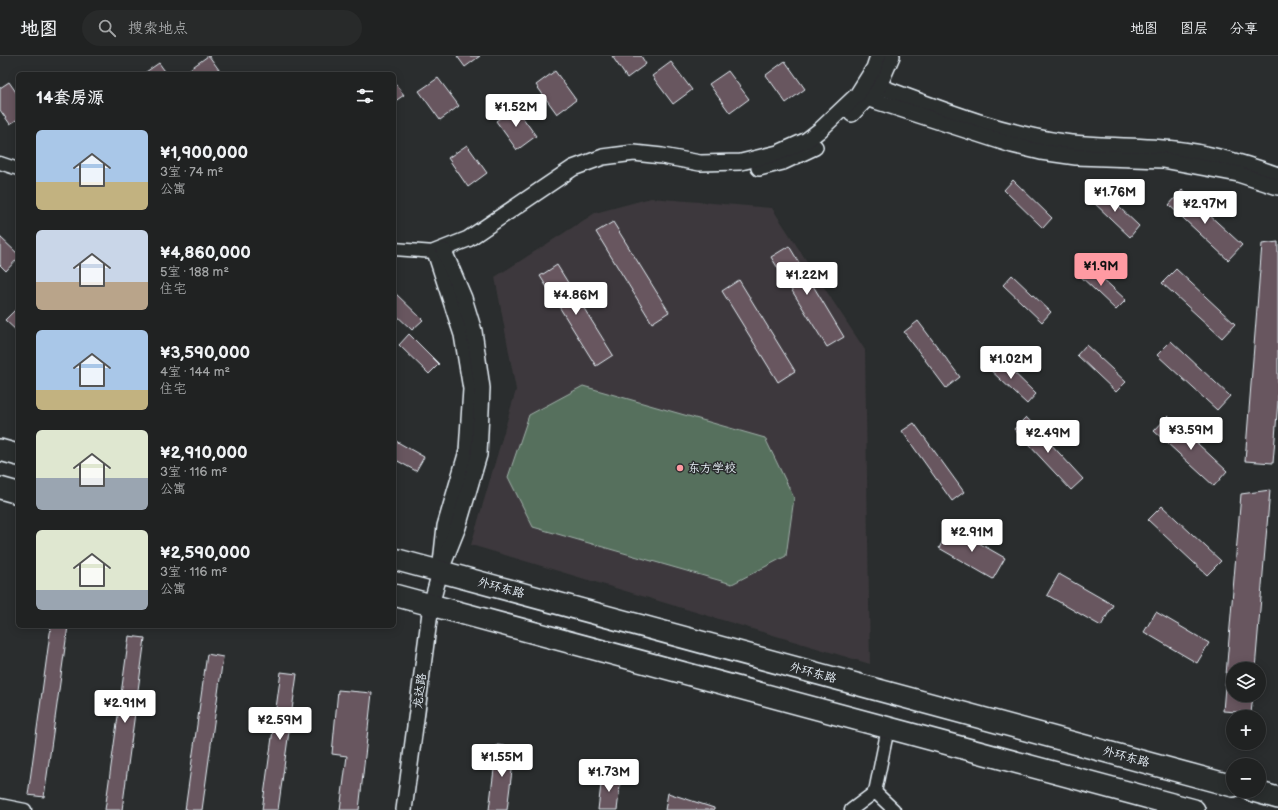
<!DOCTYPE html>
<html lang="zh">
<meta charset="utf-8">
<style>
:root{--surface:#202222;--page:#282a2a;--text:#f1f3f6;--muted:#a2a4a5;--line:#3d3f40;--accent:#ff9aa2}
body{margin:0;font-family:"Balsamiq Sans","LXGW WenKai TC",sans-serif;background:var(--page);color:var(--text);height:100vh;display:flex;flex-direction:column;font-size:15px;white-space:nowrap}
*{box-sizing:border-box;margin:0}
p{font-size:13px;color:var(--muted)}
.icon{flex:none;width:22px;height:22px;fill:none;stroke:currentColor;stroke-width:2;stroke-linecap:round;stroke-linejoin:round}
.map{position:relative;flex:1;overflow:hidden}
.panel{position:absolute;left:16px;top:16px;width:380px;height:556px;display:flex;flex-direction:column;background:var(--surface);border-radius:6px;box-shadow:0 2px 10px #0003,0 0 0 1px var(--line)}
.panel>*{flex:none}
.fabs{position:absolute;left:1226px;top:606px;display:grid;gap:8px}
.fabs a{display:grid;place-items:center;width:40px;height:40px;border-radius:50%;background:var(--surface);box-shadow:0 2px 10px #0003,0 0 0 1px var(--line);font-size:20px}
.price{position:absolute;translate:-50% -34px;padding:0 9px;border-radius:4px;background:#fff;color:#222;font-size:13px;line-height:26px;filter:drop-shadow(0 1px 2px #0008)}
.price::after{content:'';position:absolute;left:50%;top:24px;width:12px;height:9px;margin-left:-6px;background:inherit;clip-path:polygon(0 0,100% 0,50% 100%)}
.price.current{background:var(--accent);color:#111}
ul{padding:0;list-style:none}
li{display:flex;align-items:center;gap:12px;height:100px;padding:0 20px}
li span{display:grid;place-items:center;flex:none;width:112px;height:80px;border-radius:6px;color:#555}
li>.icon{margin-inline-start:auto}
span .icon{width:48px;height:48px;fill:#fffc;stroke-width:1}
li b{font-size:17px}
h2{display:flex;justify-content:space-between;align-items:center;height:48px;padding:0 20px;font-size:17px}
header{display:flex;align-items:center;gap:24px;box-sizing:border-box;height:56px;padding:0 20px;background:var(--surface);border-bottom:1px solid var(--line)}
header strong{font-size:19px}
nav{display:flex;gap:22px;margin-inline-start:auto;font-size:14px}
.search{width:280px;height:36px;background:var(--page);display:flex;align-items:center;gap:10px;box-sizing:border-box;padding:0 14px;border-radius:22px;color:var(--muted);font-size:15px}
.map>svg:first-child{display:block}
.built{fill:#3c393c}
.green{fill:#57705d;stroke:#a0b0aa}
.building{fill:#67565e;stroke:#e8f1f8}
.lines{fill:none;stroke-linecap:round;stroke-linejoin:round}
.minor-casing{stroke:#e8f1f8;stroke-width:15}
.tertiary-casing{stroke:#e8f1f8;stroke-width:18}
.trunk-casing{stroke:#e8f1f8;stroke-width:24}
.minor{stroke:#2a2d2e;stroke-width:12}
.tertiary{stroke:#2a2d2e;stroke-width:15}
.trunk{stroke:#2a2d2e;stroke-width:21}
.poi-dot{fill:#ff9aa2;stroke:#2a2d2e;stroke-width:1.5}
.labels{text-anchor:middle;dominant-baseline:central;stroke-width:3;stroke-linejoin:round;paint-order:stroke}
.poi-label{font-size:12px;fill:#e8f1f8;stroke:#2a2d2e;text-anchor:start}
.street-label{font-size:12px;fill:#e8f1f8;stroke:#2a2d2e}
</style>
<header>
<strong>地图</strong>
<div class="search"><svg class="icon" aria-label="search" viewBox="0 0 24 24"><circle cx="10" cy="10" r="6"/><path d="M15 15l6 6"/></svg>搜索地点</div>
<nav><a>地图</a><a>图层</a><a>分享</a></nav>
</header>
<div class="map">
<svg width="1278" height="754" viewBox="0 0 1278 754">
<rect width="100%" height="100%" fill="#2a2d2e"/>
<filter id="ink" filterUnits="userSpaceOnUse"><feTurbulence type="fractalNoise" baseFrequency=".025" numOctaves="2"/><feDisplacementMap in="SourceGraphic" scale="8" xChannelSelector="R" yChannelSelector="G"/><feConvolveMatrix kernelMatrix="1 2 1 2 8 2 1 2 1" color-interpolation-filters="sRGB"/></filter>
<g filter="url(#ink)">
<polygon class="built" points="651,142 772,152 865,294 870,608 471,489 516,334 495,221 595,157"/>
<polygon class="green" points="583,330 765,382 794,442 786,500 732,528 533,471 508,421 529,359"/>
<g class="building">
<polygon points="209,0 222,18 183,18 208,0"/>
<polygon points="457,0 480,0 465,11"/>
<polygon points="612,0 641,0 646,8 627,22"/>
<polygon points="785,5 805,33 786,47 766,19"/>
<polygon points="671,6 692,34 673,48 652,20"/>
<polygon points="159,7 167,18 143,18"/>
<polygon points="555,15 576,44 557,58 536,29"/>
<polygon points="728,15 749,43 730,57 709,28"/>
<polygon points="438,22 459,50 440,64 419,35"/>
<polygon points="9,26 18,39 18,63 10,68 0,54 0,32"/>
<polygon points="394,26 404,39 394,46"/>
<polygon points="515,51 536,80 517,94 496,65"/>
<polygon points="467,89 487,117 468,131 448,102"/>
<polygon points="1013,124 1052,162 1043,172 1004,134"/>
<polygon points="1100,133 1139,170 1130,181 1090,143"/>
<polygon points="1182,134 1242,189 1228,204 1169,149"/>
<polygon points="613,166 669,256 652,267 596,176"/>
<polygon points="0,181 18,198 18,202 6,215 0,209"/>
<polygon points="1278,186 1278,345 1273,407 1245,405 1262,188"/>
<polygon points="789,190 844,281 827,291 771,201"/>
<polygon points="1086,207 1126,244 1116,254 1077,217"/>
<polygon points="557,209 613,299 596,310 540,220"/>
<polygon points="1176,213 1235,268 1222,282 1162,227"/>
<polygon points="1012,219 1051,256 1042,266 1003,229"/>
<polygon points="739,224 795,315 778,326 722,235"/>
<polygon points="394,236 423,264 412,274 394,257"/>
<polygon points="18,251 18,276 5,264"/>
<polygon points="918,265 960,321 946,332 904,276"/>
<polygon points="409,278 439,308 429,318 399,289"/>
<polygon points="1171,285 1230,340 1217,354 1157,299"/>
<polygon points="1086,289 1126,326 1116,336 1077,299"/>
<polygon points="997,300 1036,338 1027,348 987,311"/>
<polygon points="1168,360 1227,415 1214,430 1154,375"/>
<polygon points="1026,361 1083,423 1071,434 1014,373"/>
<polygon points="914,367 964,436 952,445 902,375"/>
<polygon points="394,384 424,401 416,415 394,403"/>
<polygon points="1270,434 1255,613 1233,613 1233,639 1253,639 1251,657 1223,655 1241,438"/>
<polygon points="1162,450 1221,505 1207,519 1148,464"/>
<polygon points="951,471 1005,502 993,523 939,492"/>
<polygon points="1059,518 1113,549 1101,570 1047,539"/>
<polygon points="1156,556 1209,587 1197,607 1144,576"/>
<polygon points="51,570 68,570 44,741 28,739"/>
<polygon points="129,580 145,582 122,754 105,754"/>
<polygon points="207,598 223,601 202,754 185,754"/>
<polygon points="281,616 297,618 278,754 262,754"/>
<polygon points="338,634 372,637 359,754 340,754 347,700 332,698"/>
<polygon points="497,689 515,691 507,754 489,754"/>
<polygon points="602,720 621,722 617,754 598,754"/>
<polygon points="668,737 714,752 714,754 665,754"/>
</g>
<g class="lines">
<g class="minor-casing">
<g id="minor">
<polyline points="0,107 18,113"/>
<polyline points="394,193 435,196"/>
<polyline points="875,736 888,672"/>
<polyline points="0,749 25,754"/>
<polyline points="851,754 875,736 894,754"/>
</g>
</g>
<g class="tertiary-casing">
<g id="tertiary">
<path d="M 870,27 C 933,50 996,76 1064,86 C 1100,91 1138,89 1175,93 C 1211,97 1244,107 1278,119"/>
<polyline points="860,40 1012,89 1041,96 1076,101 1163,104 1238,118 1278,131"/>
<polyline points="852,58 879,30 892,0"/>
<polyline points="759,112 783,106 815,91"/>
<polyline points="440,516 445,470 467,395 471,333 462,279 435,196 468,183 573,112 603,101 634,97 662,100 700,107 741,106 778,97 807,84 820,74 857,39 874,12 878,0"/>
<polyline points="404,754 431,549 440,516 458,471 479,399 482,332 474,275 464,242 444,195"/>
</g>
</g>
<g class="trunk-casing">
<g id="trunk">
<polyline points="0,394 18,399"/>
<polyline points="0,432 18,437"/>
<polyline points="394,503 1233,730"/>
<polyline points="394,539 1194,754"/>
<polyline points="1253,735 1278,742"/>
</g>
</g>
<use href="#minor" class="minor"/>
<use href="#tertiary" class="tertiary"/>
<use href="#trunk" class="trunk"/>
</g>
</g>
<circle class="poi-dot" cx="680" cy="412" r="4"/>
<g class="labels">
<g class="poi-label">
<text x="688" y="412">东方学校</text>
</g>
<g class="street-label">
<text transform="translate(501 532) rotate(15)">外环东路</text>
<text transform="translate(813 617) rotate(15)">外环东路</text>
<text transform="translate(420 635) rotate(-83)">龙达路</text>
<text transform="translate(1126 701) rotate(15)">外环东路</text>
</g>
</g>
</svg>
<div class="fabs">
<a><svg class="icon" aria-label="layers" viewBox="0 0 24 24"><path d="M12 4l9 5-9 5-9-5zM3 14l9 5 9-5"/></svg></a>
<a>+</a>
<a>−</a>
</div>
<b class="price" style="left:516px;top:72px">¥1.52M</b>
<b class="price" style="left:1115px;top:157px">¥1.76M</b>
<b class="price" style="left:1205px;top:169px">¥2.97M</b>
<b class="price current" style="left:1101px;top:231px">¥1.9M</b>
<b class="price" style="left:807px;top:240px">¥1.22M</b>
<b class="price" style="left:576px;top:260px">¥4.86M</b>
<b class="price" style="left:1011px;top:324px">¥1.02M</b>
<b class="price" style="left:1191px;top:395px">¥3.59M</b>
<b class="price" style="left:1048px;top:398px">¥2.49M</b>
<b class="price" style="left:972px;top:497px">¥2.91M</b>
<b class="price" style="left:125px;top:668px">¥2.91M</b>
<b class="price" style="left:280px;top:685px">¥2.59M</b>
<b class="price" style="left:502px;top:722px">¥1.55M</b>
<b class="price" style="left:609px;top:737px">¥1.73M</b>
<section class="panel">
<h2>14套房源<svg class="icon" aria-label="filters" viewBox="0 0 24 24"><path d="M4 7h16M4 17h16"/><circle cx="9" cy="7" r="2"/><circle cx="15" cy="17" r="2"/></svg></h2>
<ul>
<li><span style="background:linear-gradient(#a9c7e8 65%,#c2b280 0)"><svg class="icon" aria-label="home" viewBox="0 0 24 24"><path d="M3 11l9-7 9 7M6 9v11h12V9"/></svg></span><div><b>¥1,900,000</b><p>3室 · 74 m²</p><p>公寓</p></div></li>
<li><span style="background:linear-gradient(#c9d6e8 65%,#b9a48a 0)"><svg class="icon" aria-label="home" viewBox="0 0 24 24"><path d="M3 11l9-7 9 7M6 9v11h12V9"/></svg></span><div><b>¥4,860,000</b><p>5室 · 188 m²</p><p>住宅</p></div></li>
<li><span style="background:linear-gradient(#a9c7e8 75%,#c2b280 0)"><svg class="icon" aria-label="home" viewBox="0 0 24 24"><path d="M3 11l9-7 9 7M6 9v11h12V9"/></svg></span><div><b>¥3,590,000</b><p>4室 · 144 m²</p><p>住宅</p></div></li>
<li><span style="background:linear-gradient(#dfe7d0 60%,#9aa5b1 0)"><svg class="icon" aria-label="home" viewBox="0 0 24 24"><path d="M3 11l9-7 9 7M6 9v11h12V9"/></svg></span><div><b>¥2,910,000</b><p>3室 · 116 m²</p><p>公寓</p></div></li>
<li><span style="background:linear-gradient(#dfe7d0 75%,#9aa5b1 0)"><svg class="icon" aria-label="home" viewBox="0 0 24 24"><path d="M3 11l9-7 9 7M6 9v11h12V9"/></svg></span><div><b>¥2,590,000</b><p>3室 · 116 m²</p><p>公寓</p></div></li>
</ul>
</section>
</div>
